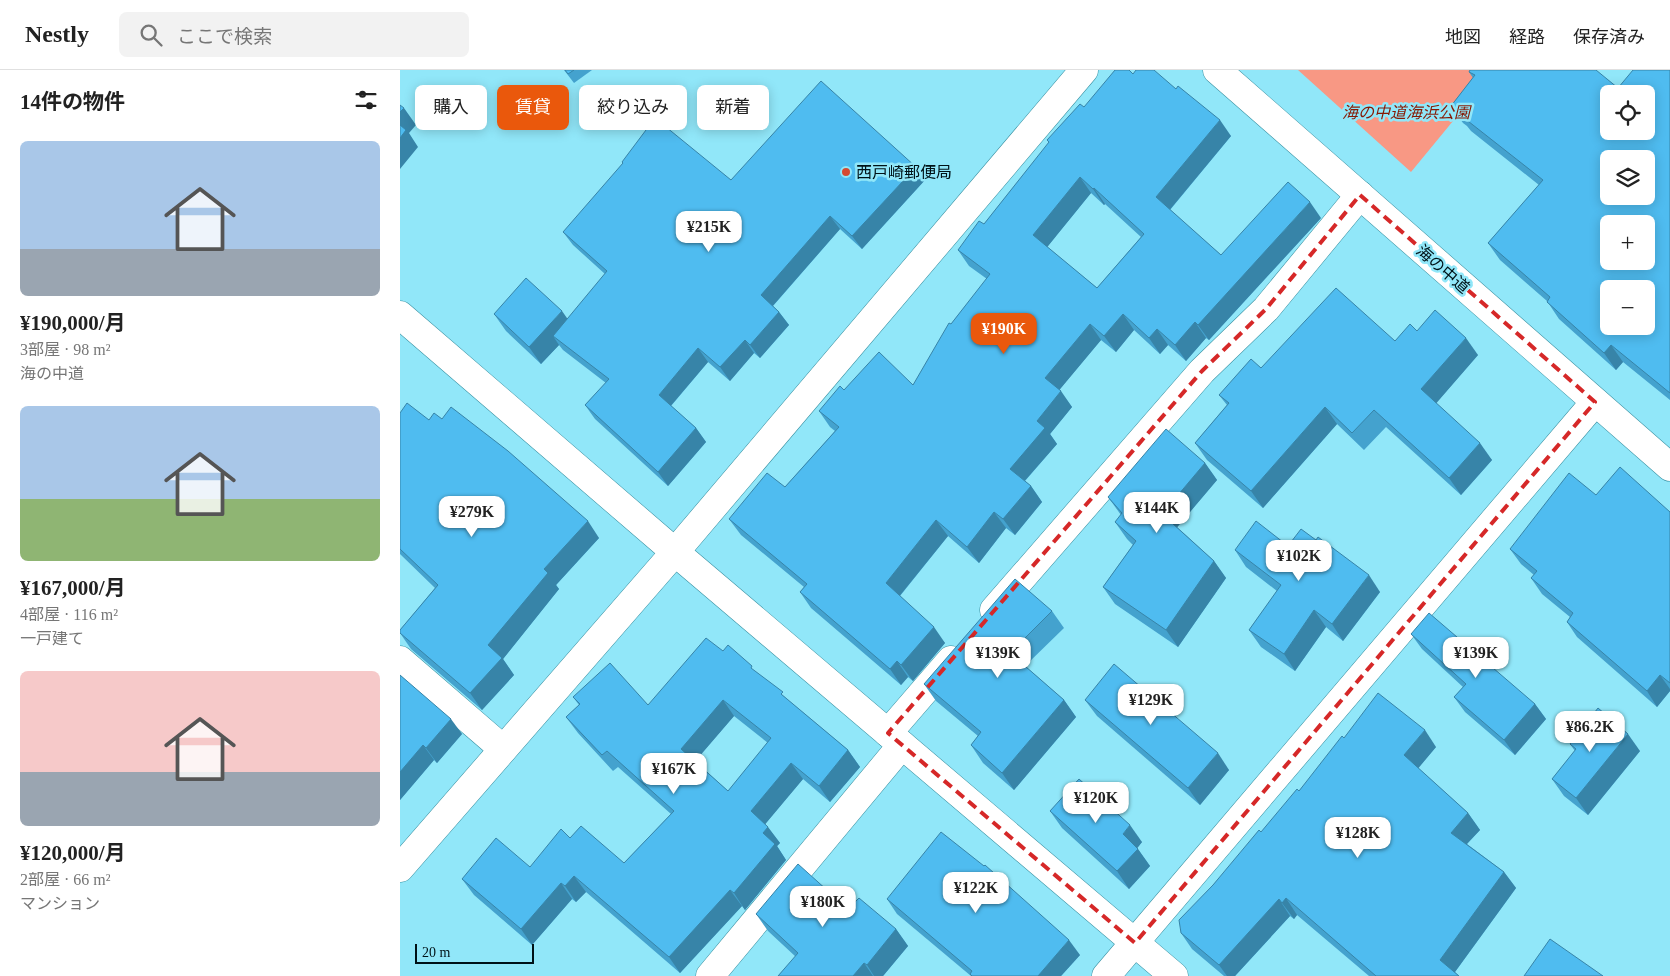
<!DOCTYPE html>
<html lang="ja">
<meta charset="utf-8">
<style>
:root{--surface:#fff;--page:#f2f2f2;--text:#222;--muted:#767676;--line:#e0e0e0;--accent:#ea580c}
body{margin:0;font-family:"Times New Roman","Noto Sans JP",serif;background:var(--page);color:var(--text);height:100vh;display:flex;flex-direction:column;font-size:19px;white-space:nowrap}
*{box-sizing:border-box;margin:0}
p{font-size:16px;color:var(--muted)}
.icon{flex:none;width:28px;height:28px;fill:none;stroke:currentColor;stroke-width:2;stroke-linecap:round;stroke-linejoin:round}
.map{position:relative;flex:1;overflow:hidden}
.sheet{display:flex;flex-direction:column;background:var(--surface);width:400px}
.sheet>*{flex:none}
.top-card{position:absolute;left:15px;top:15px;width:475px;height:45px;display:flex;gap:10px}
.tools{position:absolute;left:1200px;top:15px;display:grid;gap:10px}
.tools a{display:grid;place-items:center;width:55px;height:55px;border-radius:8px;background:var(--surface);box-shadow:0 2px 12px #0003;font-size:25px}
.scale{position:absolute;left:15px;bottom:12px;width:119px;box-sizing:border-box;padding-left:5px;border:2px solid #001217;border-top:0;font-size:14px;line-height:18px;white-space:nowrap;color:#001217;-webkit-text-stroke:4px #91e7f9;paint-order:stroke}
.price{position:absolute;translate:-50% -42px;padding:0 11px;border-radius:10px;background:#fff;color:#222;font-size:16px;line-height:32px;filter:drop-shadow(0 1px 2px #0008)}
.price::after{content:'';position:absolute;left:50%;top:30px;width:15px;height:11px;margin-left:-8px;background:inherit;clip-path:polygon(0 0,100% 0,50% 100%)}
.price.current{background:var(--accent);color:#fff}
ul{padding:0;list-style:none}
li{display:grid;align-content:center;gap:10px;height:265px;padding:0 20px}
li span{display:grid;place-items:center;height:155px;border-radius:8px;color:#555}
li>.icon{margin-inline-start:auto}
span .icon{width:90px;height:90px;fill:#fffc;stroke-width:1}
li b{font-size:21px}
h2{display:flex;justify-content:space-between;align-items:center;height:60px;padding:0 20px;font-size:21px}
.pill{padding:0 18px;border-radius:8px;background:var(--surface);box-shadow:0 2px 12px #0003;font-size:18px;line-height:45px}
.pill.current{background:var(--accent);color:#fff}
header{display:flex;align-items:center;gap:30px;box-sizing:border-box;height:70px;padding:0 25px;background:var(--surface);border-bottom:1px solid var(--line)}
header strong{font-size:24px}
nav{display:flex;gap:28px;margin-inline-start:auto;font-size:18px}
.search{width:350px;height:45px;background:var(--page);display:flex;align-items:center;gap:12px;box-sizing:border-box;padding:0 18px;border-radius:8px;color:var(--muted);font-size:19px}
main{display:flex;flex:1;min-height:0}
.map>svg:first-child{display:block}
.green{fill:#f89884}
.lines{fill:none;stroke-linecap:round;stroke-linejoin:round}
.minor-casing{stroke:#3990a1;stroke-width:29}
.tertiary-casing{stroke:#3990a1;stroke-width:29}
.minor{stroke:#fff;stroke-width:28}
.tertiary{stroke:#fff;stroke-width:28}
.wall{fill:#44a2ce;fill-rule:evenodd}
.shaded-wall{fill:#3784a8}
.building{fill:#4fbcf0;stroke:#3784a8;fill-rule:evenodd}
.marked{fill:none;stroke:#d62828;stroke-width:4;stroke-dasharray:10 6;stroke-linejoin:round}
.poi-dot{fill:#d54a31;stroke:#91e7f9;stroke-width:2}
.labels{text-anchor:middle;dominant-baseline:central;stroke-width:5;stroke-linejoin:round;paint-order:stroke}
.park-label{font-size:16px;font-style:italic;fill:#871904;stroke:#91e7f9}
.poi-label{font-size:16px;fill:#001217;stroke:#91e7f9;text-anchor:start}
.street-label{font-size:16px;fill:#001217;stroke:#91e7f9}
</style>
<header>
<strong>Nestly</strong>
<div class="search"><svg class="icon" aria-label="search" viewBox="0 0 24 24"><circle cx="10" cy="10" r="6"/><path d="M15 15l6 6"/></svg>ここで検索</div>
<nav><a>地図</a><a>経路</a><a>保存済み</a></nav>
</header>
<main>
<section class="sheet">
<h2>14件の物件<svg class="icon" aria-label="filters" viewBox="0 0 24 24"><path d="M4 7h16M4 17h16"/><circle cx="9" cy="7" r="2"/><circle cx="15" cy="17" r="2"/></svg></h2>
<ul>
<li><span style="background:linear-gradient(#a9c7e8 70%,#9aa5b1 0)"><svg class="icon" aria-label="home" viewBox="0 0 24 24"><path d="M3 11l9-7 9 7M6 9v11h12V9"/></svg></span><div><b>¥190,000/月</b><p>3部屋 · 98 m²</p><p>海の中道</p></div></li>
<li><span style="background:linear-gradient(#a9c7e8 60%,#8fb573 0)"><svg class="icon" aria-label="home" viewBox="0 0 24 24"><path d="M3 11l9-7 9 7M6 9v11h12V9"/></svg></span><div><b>¥167,000/月</b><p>4部屋 · 116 m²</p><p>一戸建て</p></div></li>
<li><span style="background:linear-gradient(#f6c9c9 65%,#9aa5b1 0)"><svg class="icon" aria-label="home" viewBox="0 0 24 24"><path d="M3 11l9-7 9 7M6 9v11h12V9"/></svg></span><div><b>¥120,000/月</b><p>2部屋 · 66 m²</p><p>マンション</p></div></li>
</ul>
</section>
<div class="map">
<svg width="1270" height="906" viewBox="0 0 1270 906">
<rect width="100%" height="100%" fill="#91e7f9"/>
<polygon class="green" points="898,0 1095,0 1011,102"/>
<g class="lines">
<g class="minor-casing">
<g id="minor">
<polyline points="594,540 802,301 866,239 960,125"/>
<polyline points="0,590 103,679"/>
<polyline points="488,663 551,590"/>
<polyline points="310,906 502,675"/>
<polyline points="706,906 1195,332"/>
</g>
</g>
<g class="tertiary-casing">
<g id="tertiary">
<polyline points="817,0 1270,397"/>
<polyline points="0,245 275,482 774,906"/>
<polyline points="0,798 275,482 684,0"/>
</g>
</g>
<use href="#minor" class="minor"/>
<use href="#tertiary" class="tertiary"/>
</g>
<g class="wall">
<polygon points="164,0 192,0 174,13"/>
<polygon points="1270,0 1270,330 1223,292 1216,300 1159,249 1147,231 1100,190 1088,173 1139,115 1071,61 1067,56 1063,53 1051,36 1073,8 1069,2 1218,18"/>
<path d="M 733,4 L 831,66 L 770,140 L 821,185 L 921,148 L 809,270 L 806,268 L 786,291 L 768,275 L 760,284 L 734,260 L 716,282 L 701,270 L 659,320 L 672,337 L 650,364 L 657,374 L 625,411 L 631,416 L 642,432 L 615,465 L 606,458 L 579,493 L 548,466 L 500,526 L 545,573 L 513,611 L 508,607 L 501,615 L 411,538 L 400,522 L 404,517 L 341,465 L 329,449 L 385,417 L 435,361 L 430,357 L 419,341 L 444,320 L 513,315 L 551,254 L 587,209 L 569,196 L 558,180 L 584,154 L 649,73 L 647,70 L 684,37 ZM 691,123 L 704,135 L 705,134 L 741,167 L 697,218 L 647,177 Z"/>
<polygon points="516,97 525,110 462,179 440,159 373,236 379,242 389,255 360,288 354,283 330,311 308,292 271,336 296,358 306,372 268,416 195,349 185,335 206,313 163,280 159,275 141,294 106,261 94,244 168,249 205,204 173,175 163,162 331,110"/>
<polygon points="1017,261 1078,285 1036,333 1092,390 1061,425 986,357 964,380 937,354 863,438 807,390 795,373 827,335 819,325 861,298 995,271"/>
<polygon points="0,343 29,350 199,468 156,515 159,519 103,589 114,605 82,640 11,579 0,563 0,560 35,518 0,484"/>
<polygon points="805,393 817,410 777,457 814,491 826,508 778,577 715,534 703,517 733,475 727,469 715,452 721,445 708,427"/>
<polygon points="1196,425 1270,442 1270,621 1257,637 1177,567 1167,552 1170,547 1142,524 1131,508 1134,505 1121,494 1110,479"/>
<polygon points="888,476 980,522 943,571 926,557 895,601 861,577 849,560 877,521 846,497 835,480"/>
<polygon points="652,541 664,558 625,596 664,630 676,647 614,720 583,693 571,675 578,666 536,631 524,614"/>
<polygon points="1011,564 1135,634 1146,649 1115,685 1065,642 1054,627 1063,617 1022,579"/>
<path d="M 323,581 L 357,603 L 388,630 L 448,680 L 460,697 L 430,732 L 403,709 L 365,754 L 380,773 L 377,776 L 386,790 L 345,840 L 342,836 L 280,903 L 186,822 L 176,832 L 172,829 L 132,875 L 74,825 L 62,809 L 130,797 L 170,768 L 224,793 L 271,744 L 218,697 L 213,701 L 178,663 L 166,647 L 179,635 L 173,627 L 248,635 ZM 334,646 L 368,673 L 328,721 L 295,691 Z"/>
<polygon points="0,605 62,664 37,693 34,690 0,730"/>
<polygon points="685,630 829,700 800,735 697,646"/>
<polygon points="944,668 1036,677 1018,698 1068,743 1080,760 1067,774 1104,802 1116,818 1055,902 1059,906 969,906 897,845 894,849 890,846 835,906 824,906 792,879 781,863 813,815 899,721"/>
<polygon points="1170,674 1240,681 1188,745 1164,726 1152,709 1175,681"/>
<polygon points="650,741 742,772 737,778 750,796 729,819 662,758"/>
<polygon points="487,829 680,885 661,906 571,906 497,844"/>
<polygon points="448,839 496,859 508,876 483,906 378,906 396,887 368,861 356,844"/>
</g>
<g class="shaded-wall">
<polygon points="4,38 16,55 9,63 18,77 0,99 0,42"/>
<polygon points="820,50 831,66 767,143 756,127"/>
<polygon points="516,97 525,110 462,179 452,166"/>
<polygon points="680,107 691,123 644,181 633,165"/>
<polygon points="694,118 705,134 704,135 693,119"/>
<polygon points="910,132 921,148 809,270 798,255"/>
<polygon points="430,146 440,159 370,239 361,225"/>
<polygon points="162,241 174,258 153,266 159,275 141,294 129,277"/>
<polygon points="379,242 389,255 360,288 350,275"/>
<polygon points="723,244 734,260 716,282 704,266"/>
<polygon points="795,252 806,268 786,291 775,275"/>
<polygon points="690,254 701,270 656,324 645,308"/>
<polygon points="757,259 768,275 760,284 749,268"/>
<polygon points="1066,268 1078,285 1033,337 1021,319"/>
<polygon points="345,270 354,283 330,311 320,297"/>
<polygon points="1211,275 1223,292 1216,300 1204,283"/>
<polygon points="298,278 308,292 268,339 259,325"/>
<polygon points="661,321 672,337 650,364 657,374 621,415 610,399 637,351"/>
<polygon points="925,337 937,354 863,438 851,421"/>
<polygon points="296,358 306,372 268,416 258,402"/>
<polygon points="1080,373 1092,390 1061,425 1049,408"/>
<polygon points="805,393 817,410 774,461 762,444"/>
<polygon points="631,416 642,432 615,465 603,449"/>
<polygon points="594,442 606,458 579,493 567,477"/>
<polygon points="536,450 548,466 497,529 486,513"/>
<polygon points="188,451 199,468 156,515 159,519 103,589 114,605 82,640 70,623 88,575 144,499"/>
<polygon points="814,491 826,508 778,577 766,560"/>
<polygon points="969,505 980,522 943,571 932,554"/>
<polygon points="914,540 926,557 895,601 884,584"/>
<polygon points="534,557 545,573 513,611 501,595"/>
<polygon points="497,591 508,607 501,615 490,599"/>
<polygon points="1260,605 1270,619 1270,621 1257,637 1247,621"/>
<polygon points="323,630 334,646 292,695 281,679"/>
<polygon points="664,630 676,647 614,720 602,703"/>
<polygon points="1135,634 1146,649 1115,685 1104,670"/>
<polygon points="51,649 62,664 37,693 26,678"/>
<polygon points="1025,660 1036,677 1016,701 1004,685"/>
<polygon points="1228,664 1240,681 1188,745 1176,728"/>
<polygon points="23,675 34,690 0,730 0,702"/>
<polygon points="448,680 460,697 430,732 419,716"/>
<polygon points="818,683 829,700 800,735 788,718"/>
<polygon points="391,693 403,709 362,758 351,741"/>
<polygon points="1068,743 1080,760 1062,779 1051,763"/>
<polygon points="730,755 742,772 735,781 723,764"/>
<polygon points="368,757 380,773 377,776 386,790 345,840 334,823 363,763"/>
<polygon points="738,779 750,796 729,819 717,801"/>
<polygon points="1104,802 1116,818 1052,906 1040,890"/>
<polygon points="174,806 186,822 176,832 165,816"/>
<polygon points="161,813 172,829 132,875 121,859"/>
<polygon points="330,820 342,836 280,903 269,887"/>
<polygon points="886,828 897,845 894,849 882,833"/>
<polygon points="879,829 890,846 835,906 827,906 819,895"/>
<polygon points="496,859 508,876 483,906 474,906 467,895"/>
<polygon points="669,870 680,885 661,906 638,906"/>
<polygon points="464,893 473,906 453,906"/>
</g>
<g class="building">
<polygon points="165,0 174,0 168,4"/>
<path d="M 715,0 L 729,0 L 733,4 L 736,0 L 754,0 L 776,19 L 778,16 L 820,50 L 756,127 L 821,185 L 888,112 L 910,132 L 798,255 L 795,252 L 775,275 L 757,259 L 749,268 L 723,244 L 704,266 L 690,254 L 645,308 L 661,321 L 637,351 L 645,358 L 610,399 L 631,416 L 603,449 L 594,442 L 567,477 L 536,450 L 486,513 L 534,557 L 501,595 L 497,591 L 490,599 L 400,522 L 407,514 L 329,449 L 367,403 L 385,417 L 439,357 L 419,341 L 440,316 L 444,320 L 479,282 L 513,315 L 549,253 L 551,254 L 590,204 L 558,180 L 579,151 L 584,154 L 649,72 L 647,70 L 680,34 L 684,37 ZM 680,107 L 693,119 L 694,118 L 744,164 L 697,218 L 633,165 Z"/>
<path d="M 1070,0 L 1196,0 L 1218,18 L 1233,0 L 1270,0 L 1270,323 L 1211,275 L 1204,283 L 1147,232 L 1150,227 L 1088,173 L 1143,110 L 1059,44 L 1061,42 L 1051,36 L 1075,5 L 1069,2 ZM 1209,24 L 1246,24 L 1246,61 L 1209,61 ZM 1209,89 L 1246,89 L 1246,126 L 1209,126 ZM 1209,154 L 1246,154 L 1246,191 L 1209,191 ZM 1209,219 L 1246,219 L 1246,256 L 1209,256 Z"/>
<polygon points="421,11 516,97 452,166 430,146 361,225 379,242 350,275 345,270 320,297 298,278 259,325 296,358 258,402 185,335 209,309 153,266 207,201 163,162 223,93 222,92 255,48 331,110"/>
<polygon points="0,35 4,38 0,42"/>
<polygon points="0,55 6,60 0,68"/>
<polygon points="126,208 162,241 129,277 94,244"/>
<polygon points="936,218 995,271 1010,254 1017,261 1035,240 1066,268 1021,319 1080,373 1049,408 974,340 952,363 925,337 851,421 795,373 829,333 819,325 851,289 861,298"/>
<polygon points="7,333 29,350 34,343 42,349 51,337 108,381 188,451 144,499 148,503 88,575 102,588 70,623 0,563 0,560 38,515 0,479 0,343"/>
<polygon points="766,359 805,393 762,444 814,491 766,560 703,517 736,471 715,452 722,443 708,427"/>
<polygon points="1220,397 1270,442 1270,613 1260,605 1247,621 1167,552 1173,543 1131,508 1137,501 1110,479 1169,403 1196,425"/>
<polygon points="856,451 888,476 901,459 916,470 918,467 969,505 932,554 914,540 884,584 849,560 881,515 835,480"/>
<polygon points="615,509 652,541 610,583 664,630 602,703 571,675 581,662 524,614"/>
<polygon points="1029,543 1135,634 1104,670 1054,627 1066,614 1011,564"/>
<path d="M 306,568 L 323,581 L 328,575 L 352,596 L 351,598 L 383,622 L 381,624 L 448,680 L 419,716 L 391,693 L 351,741 L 368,757 L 363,763 L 375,774 L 334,823 L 330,820 L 269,887 L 174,806 L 165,816 L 161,813 L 121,859 L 62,809 L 96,768 L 130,797 L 161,759 L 170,768 L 181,756 L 224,793 L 274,741 L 207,681 L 202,685 L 166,647 L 180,634 L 173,627 L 210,593 L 248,635 ZM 323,630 L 371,668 L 328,721 L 281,679 Z"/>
<polygon points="714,594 818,683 788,718 685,630"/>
<polygon points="0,605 51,649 26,678 23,675 0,702"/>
<polygon points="978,623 1025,660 1004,685 1068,743 1051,763 1104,802 1040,890 1059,906 976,906 886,828 882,833 879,829 819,895 781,863 779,850 813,815 859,760 861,762 897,719 899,721 942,666 944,668"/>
<polygon points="1198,638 1228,664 1176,728 1152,709 1176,679 1170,674"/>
<polygon points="679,709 730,755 723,764 738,779 717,801 650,741"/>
<polygon points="541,762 584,796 585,795 669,870 638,906 572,906 570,904 572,901 487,829"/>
<polygon points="398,794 448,839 459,828 496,859 467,895 464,893 453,906 378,906 398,883 356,844"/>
<polygon points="1150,869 1203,906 1124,906"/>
</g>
<path class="marked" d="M 960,125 L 1195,332 L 735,873 L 488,663 L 802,301 L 866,239 Z"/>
<circle class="poi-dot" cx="446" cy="102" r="5"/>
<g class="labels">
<g class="park-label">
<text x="1006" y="42">海の中道海浜公園</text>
</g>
<g class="poi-label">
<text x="456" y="102">西戸崎郵便局</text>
</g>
<g class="street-label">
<text transform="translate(1043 199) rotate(41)">海の中道</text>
</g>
</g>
</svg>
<div class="tools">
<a><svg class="icon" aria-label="locate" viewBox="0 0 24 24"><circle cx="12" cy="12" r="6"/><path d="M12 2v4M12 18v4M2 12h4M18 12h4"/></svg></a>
<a><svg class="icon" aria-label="layers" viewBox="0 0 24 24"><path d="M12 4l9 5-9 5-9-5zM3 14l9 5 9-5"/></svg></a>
<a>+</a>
<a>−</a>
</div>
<div class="scale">20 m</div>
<b class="price" style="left:309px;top:183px">¥215K</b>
<b class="price current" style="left:604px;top:285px">¥190K</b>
<b class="price" style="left:757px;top:464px">¥144K</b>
<b class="price" style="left:72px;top:468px">¥279K</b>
<b class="price" style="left:899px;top:512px">¥102K</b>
<b class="price" style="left:598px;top:609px">¥139K</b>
<b class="price" style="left:1076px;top:609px">¥139K</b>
<b class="price" style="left:751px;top:656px">¥129K</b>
<b class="price" style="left:1190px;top:683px">¥86.2K</b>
<b class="price" style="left:274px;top:725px">¥167K</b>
<b class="price" style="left:696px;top:754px">¥120K</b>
<b class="price" style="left:958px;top:789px">¥128K</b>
<b class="price" style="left:576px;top:844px">¥122K</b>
<b class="price" style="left:423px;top:858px">¥180K</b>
<div class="top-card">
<a class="pill">購入</a>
<a class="pill current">賃貸</a>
<a class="pill">絞り込み</a>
<a class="pill">新着</a>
</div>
</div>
</main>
